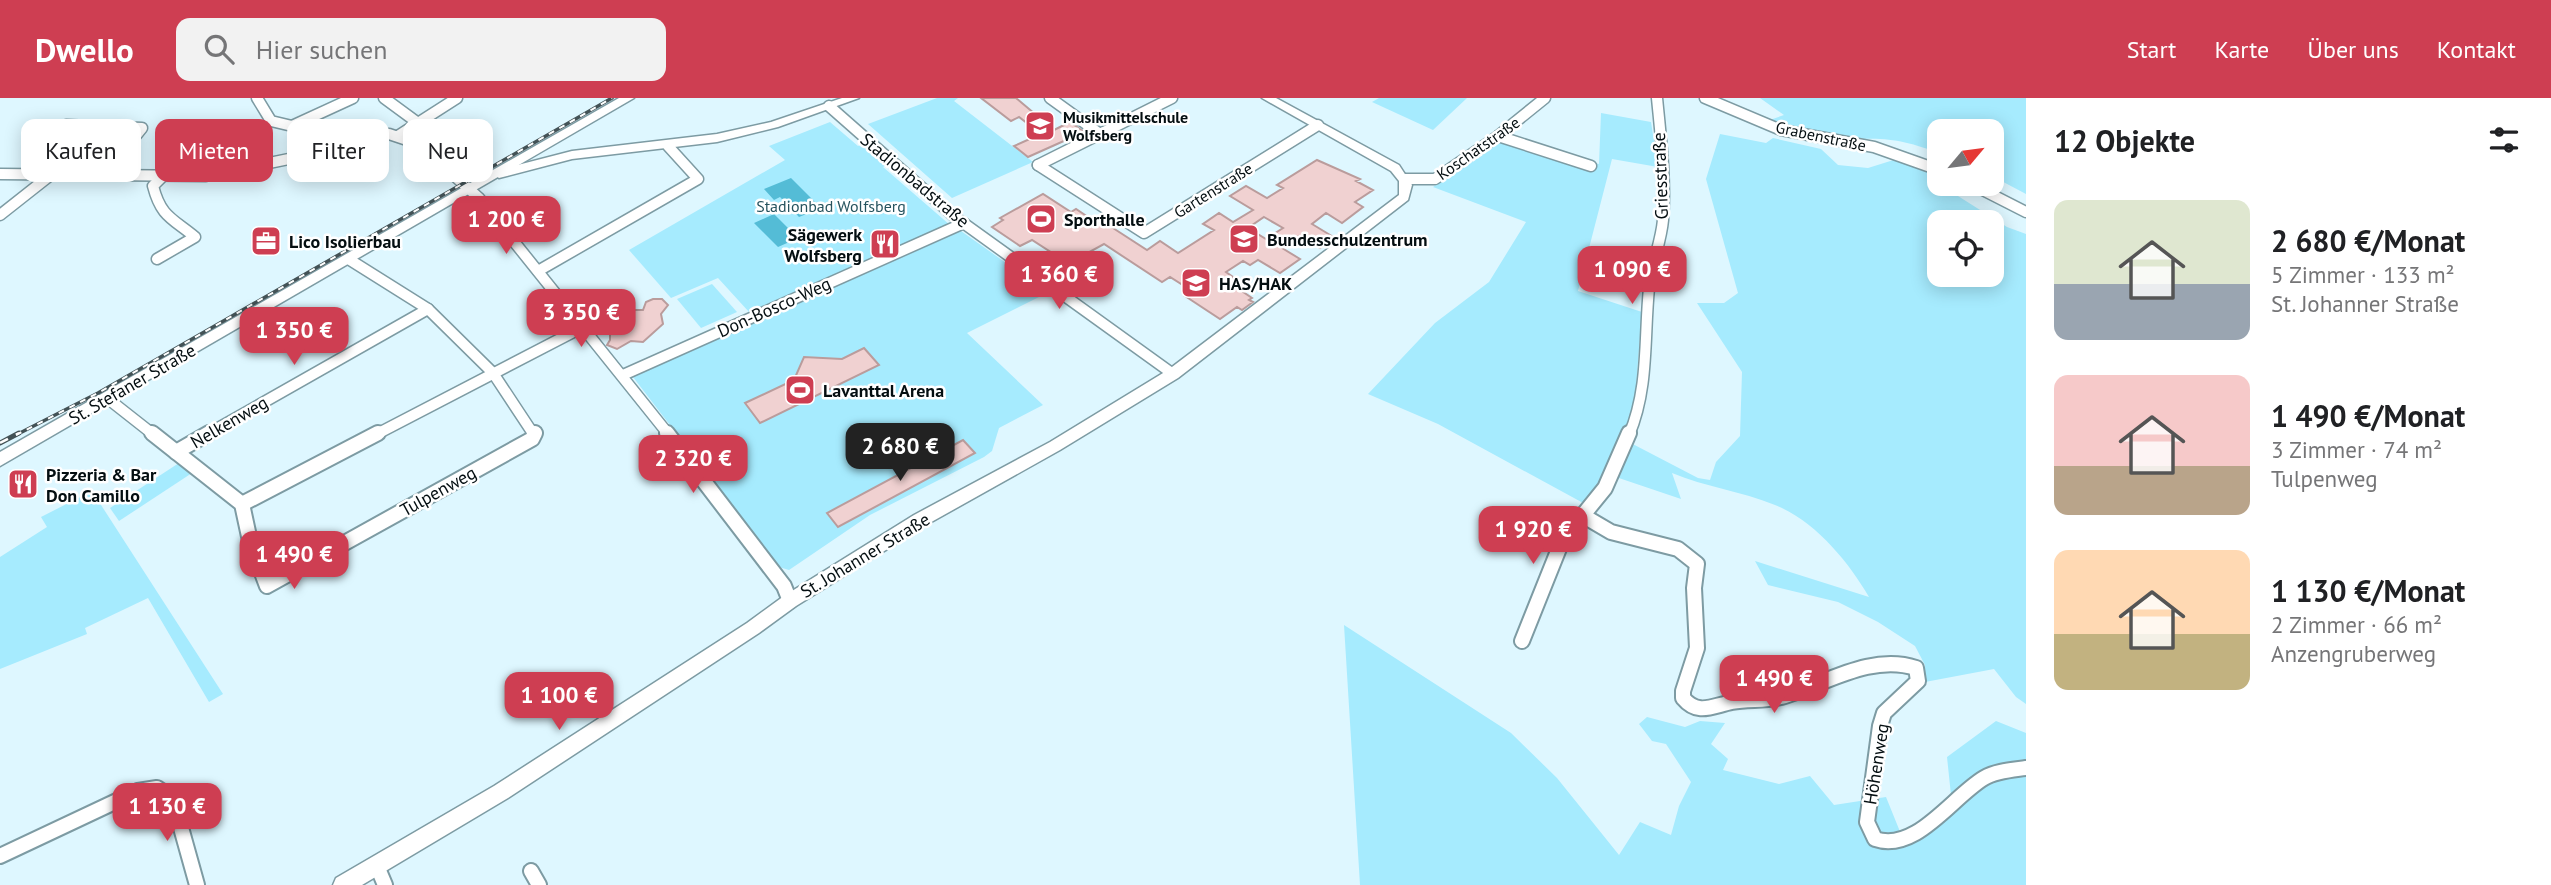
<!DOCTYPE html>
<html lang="de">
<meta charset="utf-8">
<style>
:root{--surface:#fff;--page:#f2f2f2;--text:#202124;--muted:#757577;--accent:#ce3e52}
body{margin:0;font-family:"PT Sans",sans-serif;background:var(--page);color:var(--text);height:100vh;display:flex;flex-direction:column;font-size:26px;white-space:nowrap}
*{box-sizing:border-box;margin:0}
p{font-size:23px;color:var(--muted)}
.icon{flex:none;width:38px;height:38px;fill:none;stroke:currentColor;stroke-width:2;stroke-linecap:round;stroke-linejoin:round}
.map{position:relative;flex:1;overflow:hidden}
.sheet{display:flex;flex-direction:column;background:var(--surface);width:525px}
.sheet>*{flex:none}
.top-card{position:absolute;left:21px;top:21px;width:665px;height:63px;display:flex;gap:14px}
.needle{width:46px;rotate:61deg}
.tools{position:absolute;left:1927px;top:21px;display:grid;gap:14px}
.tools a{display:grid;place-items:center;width:77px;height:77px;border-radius:14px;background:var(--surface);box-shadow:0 4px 18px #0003;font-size:35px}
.price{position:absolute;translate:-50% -60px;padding:0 16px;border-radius:14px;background:var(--accent);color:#fff;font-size:23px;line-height:46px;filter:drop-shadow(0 2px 4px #0008)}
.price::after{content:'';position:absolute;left:50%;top:42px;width:21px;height:16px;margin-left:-10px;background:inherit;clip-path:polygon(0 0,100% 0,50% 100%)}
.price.selected{background:#222;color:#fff}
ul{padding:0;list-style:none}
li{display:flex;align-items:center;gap:21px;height:175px;padding:0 28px}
li span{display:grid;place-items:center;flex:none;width:196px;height:140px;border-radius:14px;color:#555}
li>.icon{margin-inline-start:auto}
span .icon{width:84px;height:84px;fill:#fffc;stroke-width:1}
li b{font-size:30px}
h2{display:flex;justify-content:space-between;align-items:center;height:84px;padding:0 28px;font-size:30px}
.chip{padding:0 24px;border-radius:14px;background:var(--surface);box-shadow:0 4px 18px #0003;font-size:24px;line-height:63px}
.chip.selected{background:var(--accent);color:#fff}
header{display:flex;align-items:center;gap:42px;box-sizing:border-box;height:98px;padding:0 35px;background:var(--accent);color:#fff}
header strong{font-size:33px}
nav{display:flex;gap:38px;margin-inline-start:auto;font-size:24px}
.search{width:490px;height:63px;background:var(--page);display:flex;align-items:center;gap:18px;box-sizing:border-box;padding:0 24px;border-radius:14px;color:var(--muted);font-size:26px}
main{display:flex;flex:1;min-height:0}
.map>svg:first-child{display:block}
.green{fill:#a6ebfe;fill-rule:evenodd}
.water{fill:#54bcd6}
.building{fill:#f0d1d1;stroke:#ba9c9c;stroke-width:2;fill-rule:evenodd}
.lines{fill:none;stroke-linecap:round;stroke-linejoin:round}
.minor-far1-casing{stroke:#7d9ba3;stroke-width:13}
.minor-casing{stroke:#7d9ba3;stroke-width:18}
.tertiary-casing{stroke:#7d9ba3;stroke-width:3}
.secondary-casing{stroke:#7d9ba3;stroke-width:3}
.minor-far1{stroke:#fff;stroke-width:10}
.minor{stroke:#fff;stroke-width:14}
.tertiary{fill:#fff;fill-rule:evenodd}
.secondary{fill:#fff;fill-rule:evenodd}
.rail-far1-casing{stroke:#435256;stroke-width:3.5}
.rail-casing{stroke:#435256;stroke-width:5}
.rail-far1{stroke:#fff;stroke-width:2;stroke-dasharray:6;stroke-linecap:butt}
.rail{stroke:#fff;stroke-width:2.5;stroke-dasharray:9;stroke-linecap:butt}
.labels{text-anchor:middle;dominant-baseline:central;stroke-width:5;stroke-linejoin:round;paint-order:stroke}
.far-poi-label{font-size:16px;font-weight:bold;fill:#040e11;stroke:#fff;text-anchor:start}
.far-street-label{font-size:16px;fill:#040e11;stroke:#fff}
.far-park-label{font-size:16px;fill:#26535e;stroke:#fff}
.street-label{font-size:18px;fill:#040e11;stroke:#fff}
.poi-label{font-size:18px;font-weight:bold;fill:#040e11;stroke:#fff;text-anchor:start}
</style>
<header>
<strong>Dwello</strong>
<div class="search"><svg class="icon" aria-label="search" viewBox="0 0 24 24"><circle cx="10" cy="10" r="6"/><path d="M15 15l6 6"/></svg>Hier suchen</div>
<nav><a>Start</a><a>Karte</a><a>Über uns</a><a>Kontakt</a></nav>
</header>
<main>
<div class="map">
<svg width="2026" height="787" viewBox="0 0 2026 787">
<rect width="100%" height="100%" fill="#def7ff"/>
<g class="green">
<polygon points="937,0 958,0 954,3 1033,64 952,100 868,26"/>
<polygon points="1379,0 1467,0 1433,32 1372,4"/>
<path d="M 1760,0 L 2026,0 L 2026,96 L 1992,78 L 1992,33 L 1939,33 L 1939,55 C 1901,41 1888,40 1848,41 C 1821,42 1793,31 1767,23 L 1784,17 Z"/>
<path d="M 1601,15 L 1651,24 L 1658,69 L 1612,61 L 1578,193 L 1642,214 L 1634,314 L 1625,342 L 1698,380 L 1710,382 L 1716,364 L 1740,338 L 1742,274 L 1697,205 L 1724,205 L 1738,195 L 1706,81 L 1720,36 L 1766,45 L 1773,40 L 1821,51 L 1838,67 L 1868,70 L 1900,60 L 1939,76 L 1939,86 L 2007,129 L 2026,136 L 2026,606 L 2016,599 L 1994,571 L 1925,584 L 1925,567 L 1915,548 L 1878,524 L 1838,504 L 1768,487 L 1755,463 L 1869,499 C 1848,463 1815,423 1775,407 C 1741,393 1705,389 1672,375 L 1681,401 L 1607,376 L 1585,406 L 1438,326 L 1368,296 L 1435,225 L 1489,184 L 1526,124 L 1433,89 L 1503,42 L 1599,66 ZM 1939,124 L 1992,124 L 1992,177 L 1939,177 Z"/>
<polygon points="830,24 858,48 865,45 888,66 883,69 950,127 749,214 718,180 671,200 629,152 785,62 769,48"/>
<polygon points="961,133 1016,172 1012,176 1043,197 967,235 1043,307 999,330 992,353 984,359 870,417 789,472 779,469 633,279"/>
<polygon points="712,186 737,214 701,230 677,201"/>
<polygon points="179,365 192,375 119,423 110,410"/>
<polygon points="92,393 223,596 209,604 148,500 85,530 87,536 0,571 0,459 47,429 41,419"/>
<polygon points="1344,527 1511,635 1557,680 1619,757 1640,724 1671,737 1679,708 1691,684 1666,646 1652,643 1639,626 1647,619 1685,629 1700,623 1725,625 1711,646 1728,661 1723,672 1779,686 1810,678 1834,707 1886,699 1905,746 1928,736 1959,708 1951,697 1947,659 1996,623 2026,635 2026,787 1360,787"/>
</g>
<g class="water">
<polygon points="791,80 821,110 799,119 780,99 774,102 764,91"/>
<polygon points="774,116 789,131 795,129 803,138 778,149 754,125"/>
</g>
<g class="building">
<polygon points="981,0 1016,0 1054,32 1070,24 1084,34 1028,59 1014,48 1041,36 1019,19 1011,23"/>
<path d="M 1317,62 L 1360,81 L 1356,83 L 1373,92 L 1355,104 L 1363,109 L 1342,125 L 1326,115 L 1312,126 L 1335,140 L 1320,150 L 1299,138 L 1282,150 L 1300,161 L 1280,175 L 1258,162 L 1250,167 L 1243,163 L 1226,174 L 1233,179 L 1227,183 L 1252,200 L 1249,202 L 1253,204 L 1242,212 L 1237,209 L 1220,221 L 1185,198 L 1192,193 L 1170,179 L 1162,184 L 1104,146 L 1062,169 L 1043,156 L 1049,153 L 1032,142 L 1020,148 L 992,129 L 1003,122 L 1000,120 L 1043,96 L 1071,114 L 1076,111 L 1091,121 L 1096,119 L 1147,152 L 1160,143 L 1178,155 L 1214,132 L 1203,126 L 1219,115 L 1233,124 L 1253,112 L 1230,98 L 1246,88 L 1267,100 L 1283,90 L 1277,87 ZM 1264,119 L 1283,130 L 1266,141 L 1248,130 Z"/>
<polygon points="653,201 662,201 668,207 661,216 663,226 643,244 631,243 617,251 607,247 610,242 610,230 628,212 643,212 646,204"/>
<polygon points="864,250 879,267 760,325 745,305 794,282 804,259 842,261"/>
<polygon points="963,342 975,355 838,429 827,415"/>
</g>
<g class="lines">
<g class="minor-far1-casing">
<g id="minor-far1">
<polyline points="257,0 271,23 292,28 325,52"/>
<polyline points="384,0 418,25 398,38"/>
<polyline points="1050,0 1100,36"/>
<polyline points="1705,0 1781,32 1874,49 1939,72"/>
<polyline points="829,8 955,119 1173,276"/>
<polyline points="418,25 457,0"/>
<polyline points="66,27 142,30 105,76"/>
<polyline points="292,28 353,0"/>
<polyline points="1498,38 1591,68"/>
<polyline points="1038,67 1144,135 1318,27"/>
<polyline points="1038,67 1172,0"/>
<polyline points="0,76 206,78 313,56 377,36 389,36 419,46 479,100 669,337"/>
<polyline points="1405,81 1435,81 1498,38 1545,0"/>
<polyline points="1971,86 2026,114"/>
<polyline points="0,117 52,76"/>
<path d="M 157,161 L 195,139 C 172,120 161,119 153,88 L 163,78"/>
<polyline points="350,162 428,211 493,275 534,337"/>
<polyline points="538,173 698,81 668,48"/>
<polyline points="623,277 964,125"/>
<polyline points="107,300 154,337"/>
<polyline points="206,337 428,211"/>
<polyline points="375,337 583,229"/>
<path d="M 1629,337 C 1649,290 1644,240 1649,190 C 1651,167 1661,145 1663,122 C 1666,81 1661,41 1657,0"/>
</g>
</g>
<g class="minor-casing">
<g id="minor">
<polyline points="152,335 242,406 250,443 267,488 532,341 535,335"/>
<polyline points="667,335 784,488 790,503"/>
<polyline points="176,354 209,335"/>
<polyline points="242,406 378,335"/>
<path d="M 1582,417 L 1611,434 L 1678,451 L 1697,466 L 1694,490 L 1697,550 L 1683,593 L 1683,600 C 1698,618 1712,608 1732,604 C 1748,601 1765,603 1781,599 C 1824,587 1870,555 1916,570 L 1918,583 L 1884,615 L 1880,628 L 1867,724 L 1875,741 C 1916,755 1952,699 1984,680 C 1996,673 2012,672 2026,670"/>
<polyline points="1522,543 1562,443 1605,390 1629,335"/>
<polyline points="0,758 138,693 157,690 173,701 197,787"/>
<polyline points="377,768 385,787"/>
<polyline points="531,773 539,787"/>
</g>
</g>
<g class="tertiary-casing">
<g id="tertiary">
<polygon points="842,0 859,0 778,29 717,44 572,61 499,80 493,76 495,73 572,53 717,36 771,24"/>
<polygon points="1262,0 1276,0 1399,67 1412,87 1408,102 1178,280 1060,352 926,427 796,508 759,535 508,700 362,787 333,787 336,780 494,688 747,525 784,498 914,417 1050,344 1168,272 1399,97 1399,83 1391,73"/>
</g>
</g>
<g class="secondary-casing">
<polygon id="secondary" points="619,0 634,0 0,368 0,354"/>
</g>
<use href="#minor-far1" class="minor-far1"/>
<use href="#minor" class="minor"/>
<use href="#tertiary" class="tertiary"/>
<use href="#secondary" class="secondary"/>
<g class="rail-far1-casing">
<polyline id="rail-far1" points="16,337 98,295 612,0"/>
</g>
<g class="rail-casing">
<polyline id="rail" points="0,345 19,335"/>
</g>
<use href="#rail-far1" class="rail-far1"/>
<use href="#rail" class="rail"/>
</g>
<defs>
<g id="school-square" transform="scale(1.575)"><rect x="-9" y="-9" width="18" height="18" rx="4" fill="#ce3e52" stroke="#fff"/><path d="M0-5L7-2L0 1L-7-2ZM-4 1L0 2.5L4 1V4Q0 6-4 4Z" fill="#fff"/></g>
<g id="stadium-square" transform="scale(1.575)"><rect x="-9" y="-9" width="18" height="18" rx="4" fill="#ce3e52" stroke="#fff"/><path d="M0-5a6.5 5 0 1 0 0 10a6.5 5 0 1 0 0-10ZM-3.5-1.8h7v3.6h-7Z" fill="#fff"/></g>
<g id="university-square" transform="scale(1.575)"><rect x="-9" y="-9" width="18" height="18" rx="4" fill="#ce3e52" stroke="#fff"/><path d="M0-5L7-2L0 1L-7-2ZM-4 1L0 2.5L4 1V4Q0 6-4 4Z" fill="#fff"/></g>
<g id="office-square" transform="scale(1.575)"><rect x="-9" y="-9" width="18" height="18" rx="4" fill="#ce3e52" stroke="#fff"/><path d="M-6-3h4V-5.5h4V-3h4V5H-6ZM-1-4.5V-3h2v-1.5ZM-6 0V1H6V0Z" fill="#fff"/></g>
<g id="restaurant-square" transform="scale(1.575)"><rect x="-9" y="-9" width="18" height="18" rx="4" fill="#ce3e52" stroke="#fff"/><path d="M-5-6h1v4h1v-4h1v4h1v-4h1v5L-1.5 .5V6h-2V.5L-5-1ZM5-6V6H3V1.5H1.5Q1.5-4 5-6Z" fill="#fff"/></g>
</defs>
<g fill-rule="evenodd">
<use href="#school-square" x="1040" y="28"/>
<use href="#stadium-square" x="1041" y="121"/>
<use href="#university-square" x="1244" y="141"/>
<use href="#office-square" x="266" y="143"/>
<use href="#restaurant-square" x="885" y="146"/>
<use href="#school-square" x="1196" y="185"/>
<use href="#stadium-square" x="800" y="292"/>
<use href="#restaurant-square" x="23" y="386"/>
</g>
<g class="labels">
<g class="far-poi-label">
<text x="1063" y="19">Musikmittelschule<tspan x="1063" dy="18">Wolfsberg</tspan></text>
</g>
<g class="far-street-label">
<text transform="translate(1821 38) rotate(12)">Grabenstraße</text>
<text transform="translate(1478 50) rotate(-35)">Koschatstraße</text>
<text transform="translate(1213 92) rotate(-32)">Gartenstraße</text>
</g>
<g class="far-park-label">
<text x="831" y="108">Stadionbad Wolfsberg</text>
</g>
<g class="street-label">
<text transform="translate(1660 78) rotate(-92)">Griesstraße</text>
<text transform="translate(915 82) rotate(40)">Stadionbadstraße</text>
<text transform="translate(774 209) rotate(-24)">Don-Bosco-Weg</text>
<text transform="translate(132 286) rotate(-30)">St. Stefaner Straße</text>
<text transform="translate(229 324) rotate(-30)">Nelkenweg</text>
<text transform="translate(438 393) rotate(-29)">Tulpenweg</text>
<text transform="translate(865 457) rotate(-31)">St. Johanner Straße</text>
<text transform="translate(1876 666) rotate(-81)">Höhenweg</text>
</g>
<g class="poi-label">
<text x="1064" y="121">Sporthalle</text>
<text x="862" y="136" text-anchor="end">Sägewerk<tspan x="862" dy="21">Wolfsberg</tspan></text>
<text x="1267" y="141">Bundesschulzentrum</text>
<text x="289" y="143">Lico Isolierbau</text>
<text x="1219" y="185">HAS/HAK</text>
<text x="823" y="292">Lavanttal Arena</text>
<text x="46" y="376">Pizzeria &amp; Bar<tspan x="46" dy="21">Don Camillo</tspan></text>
</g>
</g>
</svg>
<div class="tools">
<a><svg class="needle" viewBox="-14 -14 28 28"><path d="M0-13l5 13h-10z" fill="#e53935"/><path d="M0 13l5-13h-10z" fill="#757577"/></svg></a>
<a><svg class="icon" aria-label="locate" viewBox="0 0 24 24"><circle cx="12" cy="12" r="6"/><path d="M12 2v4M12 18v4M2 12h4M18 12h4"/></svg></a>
</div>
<b class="price" style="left:506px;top:158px">1 200 €</b>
<b class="price" style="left:1632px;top:208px">1 090 €</b>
<b class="price" style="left:1059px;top:213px">1 360 €</b>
<b class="price" style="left:581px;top:251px">3 350 €</b>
<b class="price" style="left:294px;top:269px">1 350 €</b>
<b class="price selected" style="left:900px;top:385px">2 680 €</b>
<b class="price" style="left:693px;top:397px">2 320 €</b>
<b class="price" style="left:1533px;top:468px">1 920 €</b>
<b class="price" style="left:294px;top:493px">1 490 €</b>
<b class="price" style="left:1774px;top:617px">1 490 €</b>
<b class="price" style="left:559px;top:634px">1 100 €</b>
<b class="price" style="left:167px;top:745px">1 130 €</b>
<div class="top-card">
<a class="chip">Kaufen</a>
<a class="chip selected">Mieten</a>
<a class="chip">Filter</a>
<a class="chip">Neu</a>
</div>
</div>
<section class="sheet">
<h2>12 Objekte<svg class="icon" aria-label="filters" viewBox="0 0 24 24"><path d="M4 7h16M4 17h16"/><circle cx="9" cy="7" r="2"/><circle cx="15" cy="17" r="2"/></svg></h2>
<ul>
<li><span style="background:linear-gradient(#dfe7d0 60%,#9aa5b1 0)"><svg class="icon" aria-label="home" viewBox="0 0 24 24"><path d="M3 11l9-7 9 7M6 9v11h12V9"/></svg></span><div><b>2 680 €/Monat</b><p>5 Zimmer · 133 m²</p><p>St. Johanner Straße</p></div></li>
<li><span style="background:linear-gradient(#f6c9c9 65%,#b9a48a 0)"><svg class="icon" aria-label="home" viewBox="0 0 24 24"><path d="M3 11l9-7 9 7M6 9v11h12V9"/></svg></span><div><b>1 490 €/Monat</b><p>3 Zimmer · 74 m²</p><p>Tulpenweg</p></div></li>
<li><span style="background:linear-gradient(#ffd9b3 60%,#c2b280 0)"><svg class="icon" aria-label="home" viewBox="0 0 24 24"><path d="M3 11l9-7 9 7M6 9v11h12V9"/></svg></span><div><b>1 130 €/Monat</b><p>2 Zimmer · 66 m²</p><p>Anzengruberweg</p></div></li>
</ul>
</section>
</main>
